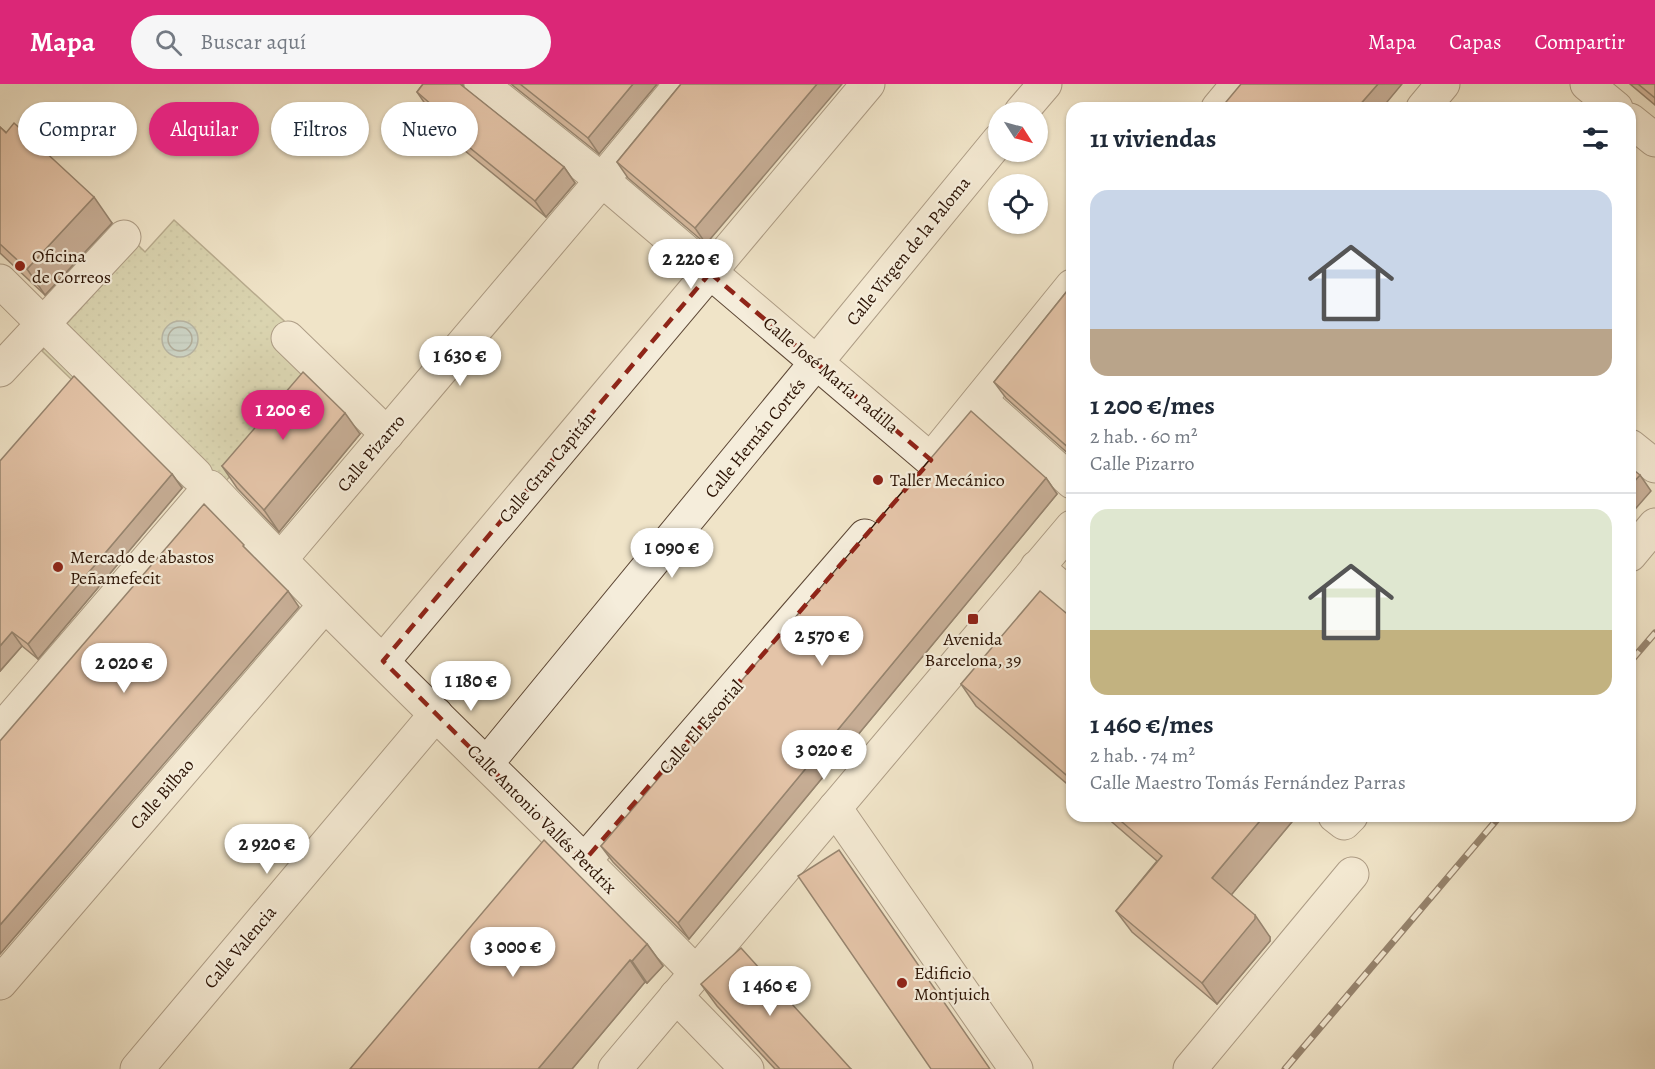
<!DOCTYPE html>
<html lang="es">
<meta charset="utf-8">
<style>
:root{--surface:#fff;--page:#f6f6f7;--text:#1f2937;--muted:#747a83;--line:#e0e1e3;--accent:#db2777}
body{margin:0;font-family:Alegreya,serif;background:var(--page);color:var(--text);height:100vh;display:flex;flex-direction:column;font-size:22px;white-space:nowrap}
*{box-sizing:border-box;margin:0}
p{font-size:20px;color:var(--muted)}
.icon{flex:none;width:33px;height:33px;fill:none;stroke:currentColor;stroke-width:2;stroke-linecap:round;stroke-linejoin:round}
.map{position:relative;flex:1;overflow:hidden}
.side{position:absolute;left:1066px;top:18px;width:570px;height:720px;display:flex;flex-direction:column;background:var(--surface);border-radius:18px;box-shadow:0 2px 4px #0004}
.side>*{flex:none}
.hud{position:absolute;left:18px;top:18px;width:570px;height:54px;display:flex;gap:12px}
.needle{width:39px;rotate:126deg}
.controls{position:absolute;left:988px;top:18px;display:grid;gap:12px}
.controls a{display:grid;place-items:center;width:60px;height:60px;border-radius:50%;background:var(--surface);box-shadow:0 2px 4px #0004;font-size:30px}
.price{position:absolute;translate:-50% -51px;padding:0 14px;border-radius:21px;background:#fff;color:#222;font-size:20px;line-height:39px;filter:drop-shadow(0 2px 3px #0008)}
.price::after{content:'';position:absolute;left:50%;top:36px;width:18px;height:14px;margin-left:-9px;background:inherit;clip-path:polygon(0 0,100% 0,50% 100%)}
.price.on{background:var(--accent);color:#fff}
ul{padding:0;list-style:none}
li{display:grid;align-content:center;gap:12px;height:318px;padding:0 24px}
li+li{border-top:2px solid var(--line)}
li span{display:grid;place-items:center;height:186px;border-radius:18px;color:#555}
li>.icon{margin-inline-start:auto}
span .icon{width:108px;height:108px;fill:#fffc;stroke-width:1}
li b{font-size:26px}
h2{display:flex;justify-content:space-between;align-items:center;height:72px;padding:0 24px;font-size:26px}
.pill{padding:0 21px;border-radius:27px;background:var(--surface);box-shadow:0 2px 4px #0004;font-size:21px;line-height:54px}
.pill.on{background:var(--accent);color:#fff}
header{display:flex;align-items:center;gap:36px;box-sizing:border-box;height:84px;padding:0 30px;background:var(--accent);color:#fff}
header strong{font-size:28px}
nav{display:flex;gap:33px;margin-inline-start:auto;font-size:21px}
.search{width:420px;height:54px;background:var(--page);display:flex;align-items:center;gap:15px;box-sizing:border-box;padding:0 21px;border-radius:33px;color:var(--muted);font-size:22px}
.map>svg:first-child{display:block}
.park{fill:url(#park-dots);stroke:#766a4b;stroke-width:1.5}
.water{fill:url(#water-rules);stroke:#707973;stroke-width:1.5}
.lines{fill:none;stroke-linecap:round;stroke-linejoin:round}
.shore{stroke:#646860;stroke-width:1.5}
.minor-casing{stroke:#5d4735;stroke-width:35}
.minor{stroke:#f5eddb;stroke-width:33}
.rail-casing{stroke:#2c1304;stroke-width:7}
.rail{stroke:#f5eddb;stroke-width:4.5;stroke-dasharray:14;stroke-linecap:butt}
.wall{fill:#b6876e;stroke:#2c1304;stroke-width:1.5}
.shaded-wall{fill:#946e5a;stroke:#2c1304;stroke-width:1.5}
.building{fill:#d49d80;stroke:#2c1304;stroke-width:1.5}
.marked{fill:none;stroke:#8f2418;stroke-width:4.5;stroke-dasharray:12 8;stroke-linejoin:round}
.poi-dot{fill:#8f2418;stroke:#f5eddb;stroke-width:2}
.labels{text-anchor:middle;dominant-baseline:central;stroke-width:4.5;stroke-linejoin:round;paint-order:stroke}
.street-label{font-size:18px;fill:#2c1304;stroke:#f5eddb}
.poi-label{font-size:18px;fill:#2c1304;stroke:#f5eddb;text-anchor:start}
</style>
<header>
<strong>Mapa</strong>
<div class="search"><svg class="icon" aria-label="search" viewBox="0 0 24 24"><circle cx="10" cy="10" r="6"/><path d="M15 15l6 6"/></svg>Buscar aquí</div>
<nav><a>Mapa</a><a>Capas</a><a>Compartir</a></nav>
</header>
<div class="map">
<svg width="1655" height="985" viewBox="0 0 1655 985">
<defs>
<pattern id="park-dots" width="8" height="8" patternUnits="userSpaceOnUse" patternTransform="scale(1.5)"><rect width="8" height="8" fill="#bfc292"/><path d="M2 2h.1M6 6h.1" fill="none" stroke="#a4a67c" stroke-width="1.8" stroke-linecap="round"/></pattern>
<pattern id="water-rules" width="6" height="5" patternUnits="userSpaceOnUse" patternTransform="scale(1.5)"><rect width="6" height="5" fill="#9dbdbd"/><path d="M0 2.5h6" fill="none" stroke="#87a2a1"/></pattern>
</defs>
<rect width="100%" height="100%" fill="#f0e4c8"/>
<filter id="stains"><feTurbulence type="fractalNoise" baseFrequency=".00333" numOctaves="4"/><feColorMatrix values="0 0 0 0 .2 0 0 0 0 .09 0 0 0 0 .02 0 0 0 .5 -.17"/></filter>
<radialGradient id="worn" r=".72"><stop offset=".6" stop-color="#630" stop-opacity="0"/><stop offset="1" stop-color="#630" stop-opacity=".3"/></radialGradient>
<polygon class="park" points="174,136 330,279 224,399 203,379 183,403 42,267 138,161 145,168"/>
<circle class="water" cx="180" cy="255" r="18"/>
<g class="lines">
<circle class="shore" cx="180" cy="255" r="12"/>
<g class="minor-casing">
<g id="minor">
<polyline points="481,0 602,96 931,376"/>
<polyline points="1587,0 1616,24"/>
<polyline points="1218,24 1238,0"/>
<polyline points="1423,24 1443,0"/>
<polyline points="1021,28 1045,0"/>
<polyline points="1630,36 1655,56"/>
<polyline points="0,197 196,391"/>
<polyline points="288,254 387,350"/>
<polyline points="0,286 124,153"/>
<polyline points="980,316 1072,398"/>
<polyline points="942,362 1072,202"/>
<polyline points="1630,362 1655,382"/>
<polyline points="1630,471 1655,441"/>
<polyline points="280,476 602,96 681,0"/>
<polyline points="1037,483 1072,513"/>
<polyline points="383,577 868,0"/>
<path d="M 0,647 L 210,403 C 368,569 536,725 696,889"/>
<polyline points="487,679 999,56"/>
<polyline points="835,724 1016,985"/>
<polyline points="1335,732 1344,739 1351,732"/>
<polyline points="584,777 865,452"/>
<polyline points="0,899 325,521"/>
<polyline points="676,912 747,985"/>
<polyline points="137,985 436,630"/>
<polyline points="615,985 1072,443"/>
<polyline points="1190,985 1352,790"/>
</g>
</g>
<use href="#minor" class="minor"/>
<g class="rail-casing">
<g id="rail">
<polyline points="1630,578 1655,549"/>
<polyline points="1285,985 1500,732"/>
</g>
</g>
<use href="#rail" class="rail"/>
</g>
<g class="wall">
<polygon points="423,0 463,0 463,3 564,83 575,99 546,133 464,66 453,50 455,47 428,24 417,8"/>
<polygon points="511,0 657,0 599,70"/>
<polygon points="681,0 706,160 628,94 617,78"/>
<polygon points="1630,0 1655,0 1655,21"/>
<polygon points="0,43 112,139 45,211 0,169"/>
<polygon points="1072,201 1072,373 1006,314 994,298"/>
<polygon points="360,350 279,448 237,404 222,382"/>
<polygon points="0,377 172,390 182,404 38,575 22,562 0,587"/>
<polygon points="1046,394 1057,410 689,855 613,778 601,762"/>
<polygon points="1072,534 1072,704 976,622 961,600"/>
<polygon points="1105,732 1296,732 1296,733 1231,811 1270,853 1270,857 1217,920 1132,848 1116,827 1157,777"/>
<polygon points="647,860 663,882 647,899 645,898 572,985 350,985"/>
<polygon points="701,900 851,985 775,985 717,922"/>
</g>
<g class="shaded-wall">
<polygon points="633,0 657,0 599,70 588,54"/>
<polygon points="817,0 842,0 706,160 695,144"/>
<polygon points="1378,0 1402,0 1382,24 1357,24"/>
<polygon points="564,83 575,99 546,133 535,117"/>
<polygon points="94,113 112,139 45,211 27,185"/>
<polygon points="345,329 360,350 279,448 264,426"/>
<polygon points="172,390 182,404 38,575 28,560"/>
<polygon points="1640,391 1651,407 1630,431 1630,402"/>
<polygon points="1046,394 1057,410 689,855 678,839"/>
<polygon points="288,507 299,523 0,870 0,841"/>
<polygon points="12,548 22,562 0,587 0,562"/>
<polygon points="1264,732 1296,732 1296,733 1227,816 1212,794"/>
<polygon points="1255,831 1270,853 1270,857 1217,920 1202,899"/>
<polygon points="647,860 663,882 647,899 632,877"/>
<polygon points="630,876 645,898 572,985 538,985"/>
</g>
<g class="building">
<polygon points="423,0 460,0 564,83 535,117 453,50 457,43 417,8"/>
<polygon points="520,0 633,0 588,54"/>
<polygon points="681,0 817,0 695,144 617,78"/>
<polygon points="1241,0 1378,0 1357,24 1221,24"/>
<polygon points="1638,0 1655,0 1655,14"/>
<polygon points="14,39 94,113 27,185 0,160 0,43 6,49"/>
<polygon points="1072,201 1072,362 1070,365 994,298"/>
<polygon points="303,288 345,329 264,426 222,382"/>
<polygon points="74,292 172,390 28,560 12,548 0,562 0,377"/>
<polygon points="971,327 1046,394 678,839 601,762"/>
<polygon points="1630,383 1640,391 1630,402"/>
<polygon points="204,420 244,461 243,462 288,507 0,841 0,657"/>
<polygon points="1040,507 1072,534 1072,696 961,600"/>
<polygon points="1115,732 1264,732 1212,794 1255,831 1255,835 1202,899 1116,827 1162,772"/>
<polygon points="544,756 647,860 632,877 630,876 538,985 350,985"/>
<polygon points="839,766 990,985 931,985 798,792"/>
<polygon points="741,864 851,985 780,985 701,900"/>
</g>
<path d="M0 0H1655V985H0ZM 710,189 L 931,376 L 584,777 L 383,577 Z" fill="#f0e4c8" fill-opacity=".55" fill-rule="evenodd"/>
<path class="marked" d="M 710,189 L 931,376 L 584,777 L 383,577 Z"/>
<g class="poi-dot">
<circle cx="20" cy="182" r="6"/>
<circle cx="878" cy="396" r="6"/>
<circle cx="58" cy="483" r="6"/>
<rect x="967" y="529" width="12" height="12" rx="3"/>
<circle cx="902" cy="899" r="6"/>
</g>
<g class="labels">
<g class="street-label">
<text transform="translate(908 167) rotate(-51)">Calle Virgen de la Paloma</text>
<text transform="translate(831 291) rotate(40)">Calle José María Padilla</text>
<text transform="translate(755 354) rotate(-51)">Calle Hernán Cortés</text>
<text transform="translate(371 369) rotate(-50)">Calle Pizarro</text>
<text transform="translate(547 383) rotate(-50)">Calle Gran Capitán</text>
<text transform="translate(701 643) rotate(-49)">Calle El Escorial</text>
<text transform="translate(162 710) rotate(-49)">Calle Bilbao</text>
<text transform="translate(542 735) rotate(45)">Calle Antonio Vallés Perdrix</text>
<text transform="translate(240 863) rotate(-50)">Calle Valencia</text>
</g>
<g class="poi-label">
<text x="32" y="172">Oficina<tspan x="32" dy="21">de Correos</tspan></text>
<text x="890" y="396">Taller Mecánico</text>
<text x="70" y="473">Mercado de abastos<tspan x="70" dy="21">Peñamefecit</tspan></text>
<text x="973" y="555" text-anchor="middle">Avenida<tspan x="973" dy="21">Barcelona, 39</tspan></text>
<text x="914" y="889">Edificio<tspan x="914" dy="21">Montjuich</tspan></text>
</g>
</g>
<rect width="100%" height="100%" filter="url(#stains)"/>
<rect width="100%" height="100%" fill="url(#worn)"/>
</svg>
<div class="controls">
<a><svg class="needle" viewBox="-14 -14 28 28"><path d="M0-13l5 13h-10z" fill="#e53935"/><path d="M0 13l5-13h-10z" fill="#747a83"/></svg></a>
<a><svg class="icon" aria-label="locate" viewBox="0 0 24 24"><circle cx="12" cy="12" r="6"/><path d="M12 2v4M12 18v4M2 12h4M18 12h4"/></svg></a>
</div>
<b class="price" style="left:691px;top:206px">2 220 €</b>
<b class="price" style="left:460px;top:303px">1 630 €</b>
<b class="price on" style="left:283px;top:357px">1 200 €</b>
<b class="price" style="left:672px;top:495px">1 090 €</b>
<b class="price" style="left:822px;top:583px">2 570 €</b>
<b class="price" style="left:124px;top:610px">2 020 €</b>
<b class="price" style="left:471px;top:628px">1 180 €</b>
<b class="price" style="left:824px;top:697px">3 020 €</b>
<b class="price" style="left:267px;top:791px">2 920 €</b>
<b class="price" style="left:513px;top:894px">3 000 €</b>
<b class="price" style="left:770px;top:933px">1 460 €</b>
<div class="hud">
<a class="pill">Comprar</a>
<a class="pill on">Alquilar</a>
<a class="pill">Filtros</a>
<a class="pill">Nuevo</a>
</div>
<section class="side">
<h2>11 viviendas<svg class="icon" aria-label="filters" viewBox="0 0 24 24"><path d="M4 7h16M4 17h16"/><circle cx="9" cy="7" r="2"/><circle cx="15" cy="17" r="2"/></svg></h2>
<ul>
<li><span style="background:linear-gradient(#c9d6e8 75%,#b9a48a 0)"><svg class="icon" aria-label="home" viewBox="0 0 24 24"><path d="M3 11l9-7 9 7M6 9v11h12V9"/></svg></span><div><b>1 200 €/mes</b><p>2 hab. · 60 m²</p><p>Calle Pizarro</p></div></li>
<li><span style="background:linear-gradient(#dfe7d0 65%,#c2b280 0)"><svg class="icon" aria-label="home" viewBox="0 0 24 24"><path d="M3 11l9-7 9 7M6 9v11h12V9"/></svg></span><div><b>1 460 €/mes</b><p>2 hab. · 74 m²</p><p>Calle Maestro Tomás Fernández Parras</p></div></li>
</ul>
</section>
</div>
